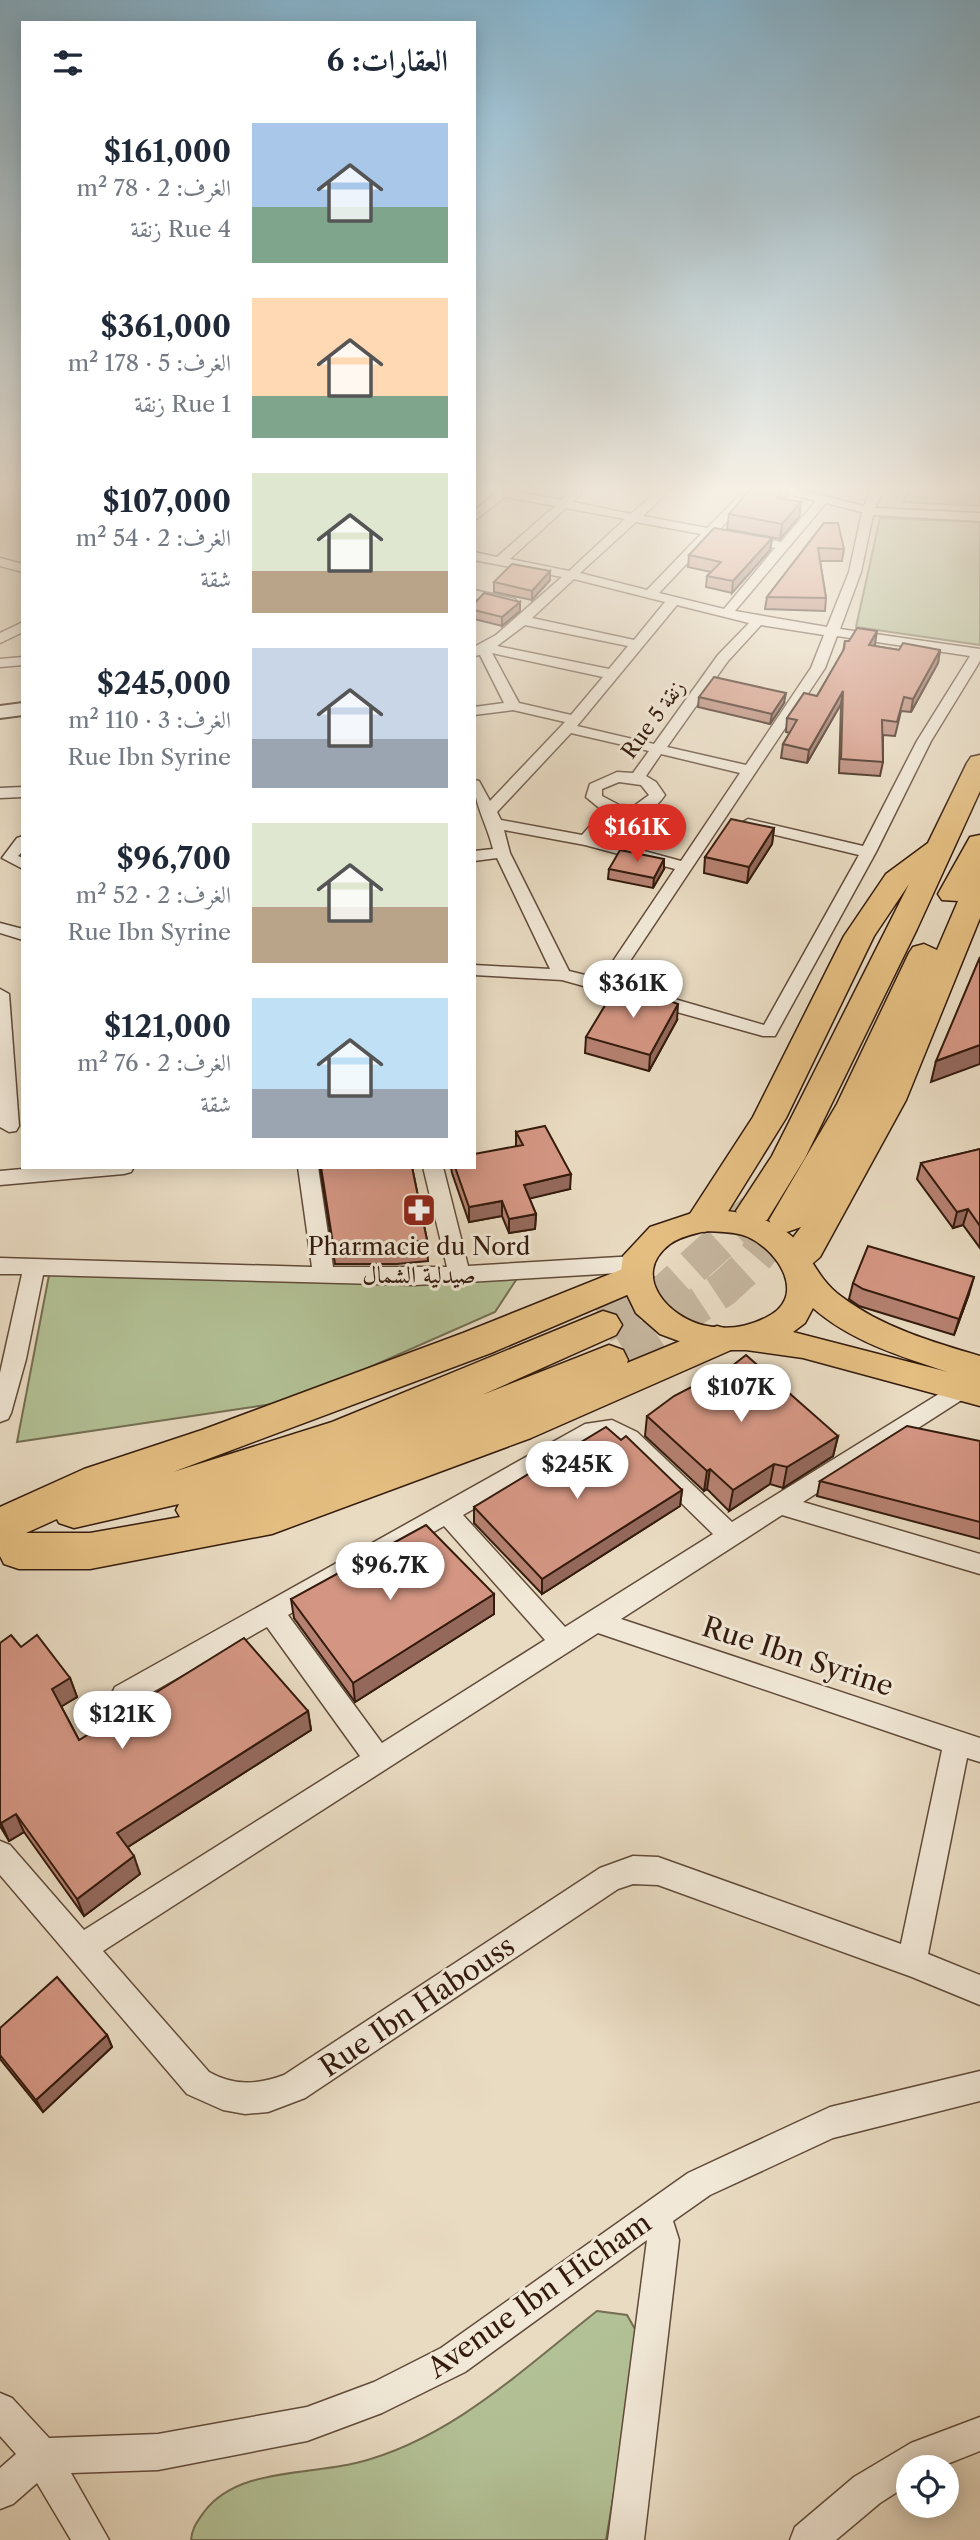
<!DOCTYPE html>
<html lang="ar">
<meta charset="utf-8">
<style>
:root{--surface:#fff;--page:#f2f2f3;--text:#1f2937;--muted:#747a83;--accent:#d93025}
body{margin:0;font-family:"Libre Caslon Text",Amiri,serif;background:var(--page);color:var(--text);direction:rtl;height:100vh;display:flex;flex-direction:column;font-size:26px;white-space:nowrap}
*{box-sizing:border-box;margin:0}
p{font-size:23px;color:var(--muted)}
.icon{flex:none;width:38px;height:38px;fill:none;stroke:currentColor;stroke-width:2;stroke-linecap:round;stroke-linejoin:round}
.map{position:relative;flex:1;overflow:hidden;direction:ltr}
.drawer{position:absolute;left:21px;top:21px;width:455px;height:1148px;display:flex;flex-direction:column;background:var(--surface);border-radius:0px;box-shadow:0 4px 18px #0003;direction:rtl}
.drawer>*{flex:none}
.tools{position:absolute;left:896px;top:2455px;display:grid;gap:14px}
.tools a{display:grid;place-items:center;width:63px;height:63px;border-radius:50%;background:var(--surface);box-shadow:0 4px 18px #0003;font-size:35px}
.price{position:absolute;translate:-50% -60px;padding:0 16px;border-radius:24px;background:#fff;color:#222;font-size:23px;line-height:46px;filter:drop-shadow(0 2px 4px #0008)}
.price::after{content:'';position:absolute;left:50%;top:42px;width:21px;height:16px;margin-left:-10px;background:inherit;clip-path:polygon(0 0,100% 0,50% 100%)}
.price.on{background:var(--accent);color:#fff}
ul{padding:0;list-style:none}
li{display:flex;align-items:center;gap:21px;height:175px;padding:0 28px}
li span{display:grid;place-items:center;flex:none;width:196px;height:140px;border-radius:0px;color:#555}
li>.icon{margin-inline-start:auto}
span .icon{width:84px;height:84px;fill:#fffc;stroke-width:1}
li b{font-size:30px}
h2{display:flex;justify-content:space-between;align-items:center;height:84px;padding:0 28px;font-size:30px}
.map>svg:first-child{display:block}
.green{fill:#b3c196;stroke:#746e52;stroke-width:2}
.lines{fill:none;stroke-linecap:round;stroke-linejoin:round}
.highway-tunnel{stroke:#c5b59e;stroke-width:36;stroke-dasharray:36 18;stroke-linecap:butt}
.street-casing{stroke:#614b3a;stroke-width:3}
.secondary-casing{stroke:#341b0d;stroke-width:4}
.primary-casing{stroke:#341b0d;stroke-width:3}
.highway-casing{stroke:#341b0d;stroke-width:3}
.street{fill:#f1e8d7;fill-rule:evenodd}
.secondary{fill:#f1e8d7;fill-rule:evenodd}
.primary{fill:#e4be81;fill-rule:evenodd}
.highway{fill:#e4be81;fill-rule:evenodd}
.wall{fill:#b68171;stroke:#341b0d;stroke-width:2}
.shaded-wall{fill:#94695c;stroke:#341b0d;stroke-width:2}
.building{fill:#d49683;stroke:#341b0d;stroke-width:2}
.labels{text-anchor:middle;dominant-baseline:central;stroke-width:6;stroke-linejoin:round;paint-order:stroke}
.far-street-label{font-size:21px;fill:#341b0d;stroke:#f1e8d7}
.poi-label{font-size:24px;fill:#341b0d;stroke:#f1e8d7}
.near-street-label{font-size:28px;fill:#341b0d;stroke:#f1e8d7}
</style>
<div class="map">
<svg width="980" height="2540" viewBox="0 0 980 2540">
<rect width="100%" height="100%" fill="#e9dbc2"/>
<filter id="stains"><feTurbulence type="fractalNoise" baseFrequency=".00286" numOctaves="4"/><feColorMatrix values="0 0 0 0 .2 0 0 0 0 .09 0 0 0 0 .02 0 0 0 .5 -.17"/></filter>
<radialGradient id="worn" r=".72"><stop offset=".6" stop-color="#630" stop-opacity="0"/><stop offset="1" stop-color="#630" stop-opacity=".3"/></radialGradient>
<g class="green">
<polygon points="909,488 980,488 980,506 903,502"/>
<polygon points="880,518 980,522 980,645 856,627"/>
<polygon points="50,1270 518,1277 495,1312 293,1401 17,1442"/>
<path d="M 597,2311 L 627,2315 L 640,2338 L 606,2540 L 191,2540 C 192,2528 197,2522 204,2512 C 237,2468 307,2475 356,2463 C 450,2440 523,2369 597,2311 Z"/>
</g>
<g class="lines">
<g class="highway-tunnel">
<polyline points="603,1325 656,1300 754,1211"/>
<polyline points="626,1353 723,1289 747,1267 787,1220"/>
</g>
<g class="street-casing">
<g id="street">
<path d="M 474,488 L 514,488 L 512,491 L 561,500 L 575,488 L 588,488 L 573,502 L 631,514 L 660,488 L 672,488 L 643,516 L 707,528 L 747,488 L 759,488 L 719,530 L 781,542 L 816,501 L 775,490 L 773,488 L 792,488 L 864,506 L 872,488 L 884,488 L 875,508 L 980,513 L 980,521 L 873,515 L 861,572 L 840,629 L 980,649 L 980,661 L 931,741 L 876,852 L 775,1036 L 763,1036 L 562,980 L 474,975 L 474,965 L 550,969 L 497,858 L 474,861 L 474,851 L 493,849 C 487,824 474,805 474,780 L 479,781 L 490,801 L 565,722 L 513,710 L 474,715 L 474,707 L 504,703 L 480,655 L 474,656 L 474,647 L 496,635 L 562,577 L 474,560 L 474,552 L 497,557 L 555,506 L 505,497 L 474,521 L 474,511 L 494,494 L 475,490 ZM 826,503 L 862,512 L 849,572 L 827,627 L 735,611 ZM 566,508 L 625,519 L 569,571 L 510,559 ZM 636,522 L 701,534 L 647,590 L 580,573 ZM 713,536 L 775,548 L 724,609 L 659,593 ZM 574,579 L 665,602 L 634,640 L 532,618 ZM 677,605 L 749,623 L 718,655 L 654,744 L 577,726 ZM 525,625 L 628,646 L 609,669 L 497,646 ZM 761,625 L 824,635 L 811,668 L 746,765 L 667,747 L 728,661 ZM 837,636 L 970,656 L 917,741 L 863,846 L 748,819 L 740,824 L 742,827 L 859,855 L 764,1025 L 616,982 L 825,668 ZM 492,653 L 603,677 L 571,715 L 519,703 ZM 571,733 L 649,751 L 633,773 L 617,772 L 590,784 L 586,797 L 603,811 L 582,835 L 501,820 L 497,812 ZM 661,754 L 740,773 L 681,861 L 596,838 L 617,814 C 638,817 653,813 665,795 L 656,782 L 646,776 ZM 619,782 L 641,785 L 649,795 L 634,806 L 619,805 L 602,796 L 602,789 ZM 504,830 L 585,845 L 675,869 L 601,979 L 569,971 L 510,853 Z"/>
<polygon points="0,558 23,564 23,572 0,566"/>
<polygon points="474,590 515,599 517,602 510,606 474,598"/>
<polygon points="23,622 23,632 0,643 0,633"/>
<polygon points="23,657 23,665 0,667 0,659"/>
<polygon points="23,787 23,797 0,798 0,788"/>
<polygon points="23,836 23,851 18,856 23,858 23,869 2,858 17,838"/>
<polygon points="0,923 23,929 23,940 0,933"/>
<polygon points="0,989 9,994 19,1126 16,1131 9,1132 0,1127"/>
<polygon points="45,1167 134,1167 131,1172 124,1174 0,1185 0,1171"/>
<polygon points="298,1167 318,1167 333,1267 447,1267 423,1167 443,1167 468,1266 636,1256 643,1259 646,1264 643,1269 636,1272 415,1285 43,1275 26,1359 11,1413 8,1419 0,1422 0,1373 22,1274 0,1274 0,1258 312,1267"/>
<path d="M 963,1379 L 971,1382 L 974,1388 L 971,1394 L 803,1502 L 980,1554 L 980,1574 L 782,1515 L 621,1619 L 980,1738 L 980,1762 L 967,1758 L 928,1954 L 980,1975 L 980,2005 L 912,1977 L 658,1885 L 633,1884 L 618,1889 L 305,2098 L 268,2112 L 245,2114 L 223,2110 L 187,2094 L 0,1875 L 0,1841 L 10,1845 L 84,1930 L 360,1756 L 267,1627 L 133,1703 L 124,1707 L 115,1703 L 111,1695 L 115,1687 L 585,1424 L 612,1420 L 637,1432 L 732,1522 ZM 609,1438 L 621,1444 L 713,1534 L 565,1627 L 463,1515 L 597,1439 ZM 444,1526 L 545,1640 L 382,1743 L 288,1615 ZM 598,1633 L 942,1750 L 901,1944 L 658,1857 L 633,1856 L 600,1868 L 284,2075 C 257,2085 234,2086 209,2072 L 103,1951 Z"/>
<polygon points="980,2071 980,2101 833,2138 710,2195 673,2221 679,2240 644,2540 608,2540 647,2240 465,2372 382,2413 307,2441 158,2470 71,2473 109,2540 71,2540 37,2483 13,2504 0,2509 0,2468 16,2454 0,2436 0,2393 12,2398 49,2438 158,2434 307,2407 374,2382 441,2348 688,2173 830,2107"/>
<polygon points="980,2417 980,2451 937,2468 908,2468 908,2485 880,2503 836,2540 790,2540 795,2527 854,2477 911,2443"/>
</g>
</g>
<g class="secondary-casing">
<polygon id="secondary" points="23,703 23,715 0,718 0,706"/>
</g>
<g class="primary-casing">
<path id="primary" d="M 704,1209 C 742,1211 782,1218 805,1251 C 816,1268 824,1284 842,1297 C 882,1327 932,1342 980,1356 L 980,1406 L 803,1358 L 746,1350 L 703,1350 L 660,1334 L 636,1313 L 620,1280 L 623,1256 L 650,1227 ZM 705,1231 C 719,1232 735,1231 748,1237 C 779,1251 809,1298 765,1318 C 747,1327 727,1330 707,1326 C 669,1319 629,1275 670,1244 C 679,1237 694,1234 705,1231 ZM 813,1308 C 850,1341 902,1357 948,1372 L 793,1332 L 805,1323 Z"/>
</g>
<g class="highway-casing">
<g id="highway">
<polygon points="980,755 980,791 917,929 805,1158 767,1220 754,1223 741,1220 736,1211 772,1156 909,884 874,936 786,1118 717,1229 704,1232 691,1229 686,1220 753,1117 844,936 886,874 928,843 967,763 971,757"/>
<path d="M 980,835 L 980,918 L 906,1100 L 820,1257 C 807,1269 799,1273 782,1268 L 777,1259 L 801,1227 L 787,1232 L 774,1229 L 769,1220 L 837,1104 L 909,953 L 913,947 L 924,944 L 937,950 L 958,901 L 942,900 L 938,894 L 970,837 Z"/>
<path d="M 635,1264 L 648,1268 L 653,1277 L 648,1286 L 491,1353 L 173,1472 L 332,1422 L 603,1311 L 616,1315 L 622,1325 L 616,1335 L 482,1395 L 609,1345 L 623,1350 L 628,1360 L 627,1363 L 717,1326 L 731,1330 L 736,1340 L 731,1350 L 531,1438 L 272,1534 L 90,1569 L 19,1569 L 4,1564 L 0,1556 L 0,1507 L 84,1469 L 202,1430 L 463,1333 ZM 179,1504 L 176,1510 L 180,1517 L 90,1533 L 26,1533 L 57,1519 L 59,1523 L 74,1528 Z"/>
</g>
</g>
<use href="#street" class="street"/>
<use href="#secondary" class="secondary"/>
<use href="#primary" class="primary"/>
<use href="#highway" class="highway"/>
</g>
<g class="wall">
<polygon points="787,496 784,499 801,502 799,517 780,539 727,529 729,514"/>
<polygon points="824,523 844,549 842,561 820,561 826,598 825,611 765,609 767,597"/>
<polygon points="772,538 770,550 732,593 706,587 707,576 711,572 688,567 689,555"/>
<polygon points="550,571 550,580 532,600 494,592 494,582"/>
<polygon points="520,602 520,611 502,626 474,619 474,604"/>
<polygon points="845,641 875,644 874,646 899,650 940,650 938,663 911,712 901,711 895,736 883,735 883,762 880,776 839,773 841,704 807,763 781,758 783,744 790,733 786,732 787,718 817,696 843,652"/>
<polygon points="699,697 784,703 770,724 698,707"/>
<polygon points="774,828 772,844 747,883 704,873 705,857"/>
<polygon points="609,869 664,869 653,888 608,879"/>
<polygon points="677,1020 649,1071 585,1053 586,1037"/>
<polygon points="516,1132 570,1189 529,1198 536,1214 535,1229 509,1233 502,1216 469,1222 452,1173 451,1167 474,1167 516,1147"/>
<polygon points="980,1149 980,1248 963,1225 953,1228 917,1179 921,1163"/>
<polygon points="320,1167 412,1167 427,1240 428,1261 397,1264 335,1264"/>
<polygon points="853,1283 969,1294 954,1335 859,1306 849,1299"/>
<polygon points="647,1416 838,1436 833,1456 783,1488 770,1484 729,1511 707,1489 704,1491 645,1436"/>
<polygon points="621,1440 682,1490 680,1506 542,1594 474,1523 474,1507"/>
<polygon points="980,1441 980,1539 817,1496 820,1481"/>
<polygon points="494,1594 494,1614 355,1702 294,1618 291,1599"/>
<polygon points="0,1643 21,1647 70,1678 77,1697 61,1706 79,1740 308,1711 311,1730 128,1847 140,1874 84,1916 24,1832 9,1841 0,1826"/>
<polygon points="0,2028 107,2035 112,2047 43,2112 0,2059"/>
</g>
<g class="shaded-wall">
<polygon points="783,488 788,488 787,496 774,513 776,498"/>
<polygon points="801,502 799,517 780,539 782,524"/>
<polygon points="772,538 770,550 732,593 733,581"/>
<polygon points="550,571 550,580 532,600 532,591"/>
<polygon points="520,602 520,611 502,626 502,617"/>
<polygon points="877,631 875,644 867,658 869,645"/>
<polygon points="940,650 938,663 911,712 913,699"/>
<polygon points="843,691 841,704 807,763 809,750"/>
<polygon points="786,693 784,703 770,724 772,714"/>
<polygon points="774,828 772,844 747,883 749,867"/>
<polygon points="664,859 664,869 653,888 654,878"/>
<polygon points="678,1004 677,1020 649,1071 650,1055"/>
<polygon points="980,1045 980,1064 931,1082 936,1061"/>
<polygon points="571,1174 570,1189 524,1200 524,1185"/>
<polygon points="502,1201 502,1216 469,1222 469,1207"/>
<polygon points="968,1209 963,1225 953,1228 957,1212"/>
<polygon points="536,1214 535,1229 509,1233 509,1219"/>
<polygon points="974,1277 969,1294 954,1335 959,1319"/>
<polygon points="838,1436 833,1456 783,1488 787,1467"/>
<polygon points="774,1464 770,1484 729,1511 733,1490"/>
<polygon points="710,1469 707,1489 704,1491 707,1471"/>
<polygon points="682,1490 680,1506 542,1594 542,1579"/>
<polygon points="494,1594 494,1614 355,1702 353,1683"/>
<polygon points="70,1678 77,1697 59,1708 52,1689"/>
<polygon points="308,1711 311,1730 123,1850 117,1833"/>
<polygon points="16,1814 24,1832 9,1841 1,1823"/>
<polygon points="134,1856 140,1874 84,1916 77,1899"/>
<polygon points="107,2035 112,2047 43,2112 36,2100"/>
</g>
<g class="building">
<polygon points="751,488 783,488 776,498 801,502 782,524 729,514"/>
<polygon points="824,523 838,523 844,549 818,548 826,598 767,597"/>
<polygon points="714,528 772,538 733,581 707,576 721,562 689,555"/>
<polygon points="512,564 550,571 532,591 494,582"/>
<polygon points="484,593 520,602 502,617 474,610 474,604"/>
<polygon points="857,628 877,631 869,645 899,650 903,643 940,650 913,699 904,697 897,722 882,720 883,762 841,759 843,691 809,750 783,744 797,720 787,718 804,693 817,696 844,649 845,641 849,641"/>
<polygon points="714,677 786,693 772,714 699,697"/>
<polygon points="731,819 774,828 749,867 705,857"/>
<polygon points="620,850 664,859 654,878 609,869"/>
<polygon points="980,957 980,1045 936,1061"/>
<polygon points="619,982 678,1004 650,1055 586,1037"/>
<polygon points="545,1126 571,1174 524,1185 536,1214 509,1219 502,1201 469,1207 455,1167 474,1167 474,1154 523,1145 516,1132"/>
<polygon points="980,1149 980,1226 968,1209 957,1212 921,1163"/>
<polygon points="321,1167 412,1167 427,1240 396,1244 333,1244"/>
<polygon points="868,1246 974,1277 959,1319 863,1289 853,1283"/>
<polygon points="746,1355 838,1436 787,1467 774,1464 733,1490 710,1469 707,1471 647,1416 674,1396 732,1366"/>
<polygon points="907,1426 980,1441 980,1522 820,1481"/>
<polygon points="606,1427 621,1440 626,1436 682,1490 542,1579 474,1507"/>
<polygon points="426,1525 494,1594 353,1683 291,1599"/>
<polygon points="11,1635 21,1647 37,1635 70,1678 52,1689 79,1740 244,1638 308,1711 117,1833 134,1856 77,1899 16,1814 1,1823 0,1821 0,1643"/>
<polygon points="57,1977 107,2035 36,2100 0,2055 0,2028"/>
</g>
<linearGradient id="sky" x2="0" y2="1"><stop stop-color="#87b7d2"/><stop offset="0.58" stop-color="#f5efe4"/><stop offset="1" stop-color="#f5efe4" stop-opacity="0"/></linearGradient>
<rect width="980" height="843" fill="url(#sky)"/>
<defs>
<g id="pharmacy-square" transform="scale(1.75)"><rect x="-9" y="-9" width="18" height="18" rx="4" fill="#8f2418" stroke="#f1e8d7"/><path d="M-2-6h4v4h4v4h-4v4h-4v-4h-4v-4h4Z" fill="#fff"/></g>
</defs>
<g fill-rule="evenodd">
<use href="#pharmacy-square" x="419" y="1210"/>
</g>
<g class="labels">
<g class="far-street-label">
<text transform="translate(653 719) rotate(-54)">Rue 5 زنقة</text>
</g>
<g class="poi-label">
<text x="419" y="1246">Pharmacie du Nord<tspan x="419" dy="28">صيدلية الشمال</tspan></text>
</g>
<g class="near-street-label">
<text transform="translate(798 1656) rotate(18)">Rue Ibn Syrine</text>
<text transform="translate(417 2006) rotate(-34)">Rue Ibn Habouss</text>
<text transform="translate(539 2295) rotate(-35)">Avenue Ibn Hicham</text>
</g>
</g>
<rect width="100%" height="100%" filter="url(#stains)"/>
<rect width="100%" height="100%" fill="url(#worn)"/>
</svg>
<div class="tools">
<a><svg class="icon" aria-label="locate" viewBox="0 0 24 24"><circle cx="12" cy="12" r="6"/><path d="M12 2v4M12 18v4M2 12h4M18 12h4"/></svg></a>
</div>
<b class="price on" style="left:637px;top:864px">$161K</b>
<b class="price" style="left:633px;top:1020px">$361K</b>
<b class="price" style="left:741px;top:1424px">$107K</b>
<b class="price" style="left:577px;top:1501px">$245K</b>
<b class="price" style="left:390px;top:1602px">$96.7K</b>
<b class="price" style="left:122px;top:1751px">$121K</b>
<section class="drawer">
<h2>العقارات: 6<svg class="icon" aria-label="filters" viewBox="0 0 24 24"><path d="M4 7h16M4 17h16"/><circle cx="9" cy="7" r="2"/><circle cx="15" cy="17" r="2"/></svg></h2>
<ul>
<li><span style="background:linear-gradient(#a9c7e8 60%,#7fa58c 0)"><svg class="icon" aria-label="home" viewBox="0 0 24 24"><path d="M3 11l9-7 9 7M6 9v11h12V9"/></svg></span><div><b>$161,000</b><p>الغرف: 2 · 78 m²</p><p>Rue 4 زنقة</p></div></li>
<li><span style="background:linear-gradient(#ffd9b3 70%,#7fa58c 0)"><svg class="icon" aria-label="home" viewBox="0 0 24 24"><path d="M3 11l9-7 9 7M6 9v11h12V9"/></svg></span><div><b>$361,000</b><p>الغرف: 5 · 178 m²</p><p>Rue 1 زنقة</p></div></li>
<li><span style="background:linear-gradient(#dfe7d0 70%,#b9a48a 0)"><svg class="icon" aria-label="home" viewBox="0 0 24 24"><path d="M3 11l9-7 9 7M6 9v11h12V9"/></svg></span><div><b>$107,000</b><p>الغرف: 2 · 54 m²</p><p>شقة</p></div></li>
<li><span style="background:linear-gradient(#c9d6e8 65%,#9aa5b1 0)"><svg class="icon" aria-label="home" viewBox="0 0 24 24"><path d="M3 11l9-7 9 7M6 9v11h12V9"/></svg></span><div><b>$245,000</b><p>الغرف: 3 · 110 m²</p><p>Rue Ibn Syrine</p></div></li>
<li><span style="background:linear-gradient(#dfe7d0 60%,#b9a48a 0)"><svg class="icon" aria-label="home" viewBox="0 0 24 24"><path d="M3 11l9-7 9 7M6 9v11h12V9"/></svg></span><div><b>$96,700</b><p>الغرف: 2 · 52 m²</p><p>Rue Ibn Syrine</p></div></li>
<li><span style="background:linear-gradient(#bfe0f5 65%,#9aa5b1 0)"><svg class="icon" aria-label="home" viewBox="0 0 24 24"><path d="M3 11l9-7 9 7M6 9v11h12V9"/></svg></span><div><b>$121,000</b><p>الغرف: 2 · 76 m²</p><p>شقة</p></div></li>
</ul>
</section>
</div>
